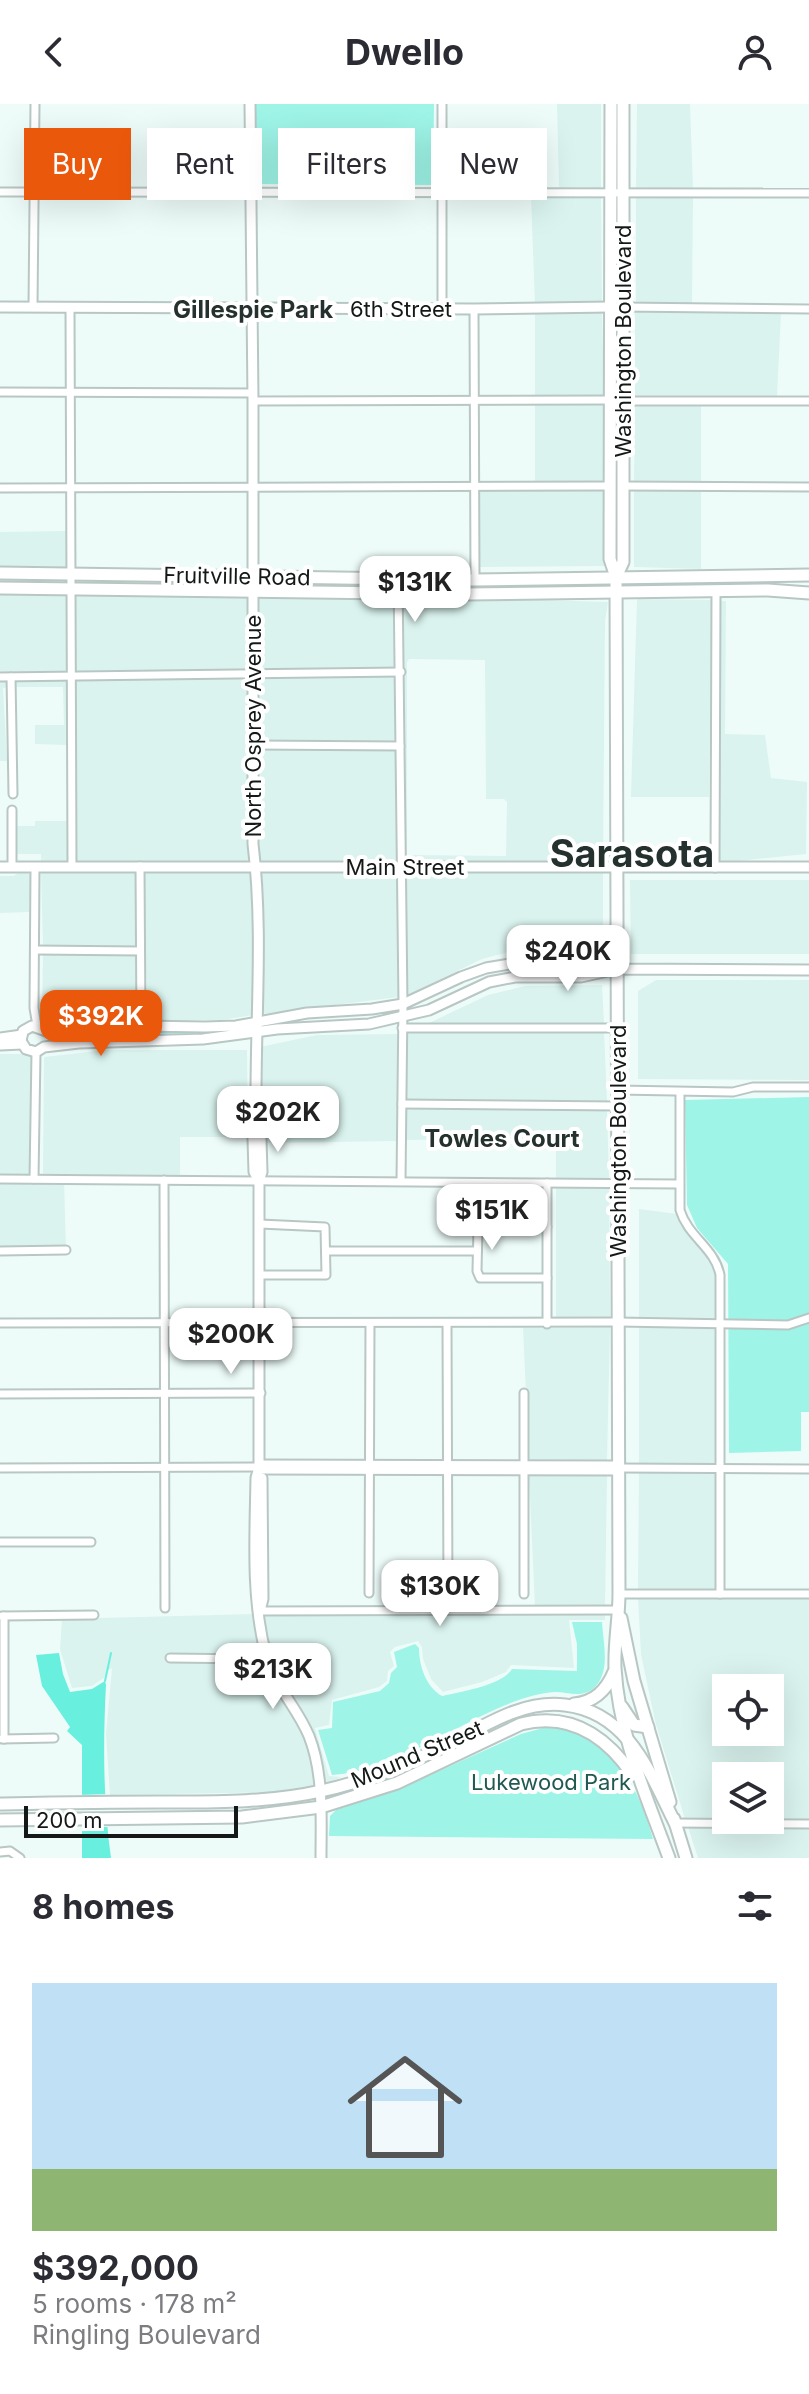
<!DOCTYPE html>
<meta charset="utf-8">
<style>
:root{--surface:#fff;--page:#f7f7f7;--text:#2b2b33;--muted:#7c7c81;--accent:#ea580c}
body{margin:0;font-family:Inter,sans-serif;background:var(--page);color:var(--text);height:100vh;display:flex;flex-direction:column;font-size:30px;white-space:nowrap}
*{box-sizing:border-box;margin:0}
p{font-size:26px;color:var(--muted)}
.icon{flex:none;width:44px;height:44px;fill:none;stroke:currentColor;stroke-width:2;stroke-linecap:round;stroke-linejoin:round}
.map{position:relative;height:1754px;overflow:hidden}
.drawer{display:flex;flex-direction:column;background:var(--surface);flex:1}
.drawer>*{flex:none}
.guide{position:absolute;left:24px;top:24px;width:762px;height:72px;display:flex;gap:16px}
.tools{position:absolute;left:712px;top:1570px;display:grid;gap:16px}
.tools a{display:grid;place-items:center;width:72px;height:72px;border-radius:0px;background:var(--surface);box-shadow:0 8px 32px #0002;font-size:40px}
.scale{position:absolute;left:24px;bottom:20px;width:214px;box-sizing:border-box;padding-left:8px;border:4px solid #141918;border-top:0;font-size:22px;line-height:28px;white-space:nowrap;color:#141918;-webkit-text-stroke:6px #fff;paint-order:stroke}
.price{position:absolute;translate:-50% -68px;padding:0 18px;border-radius:16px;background:#fff;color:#222;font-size:26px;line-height:52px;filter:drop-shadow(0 2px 4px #0008)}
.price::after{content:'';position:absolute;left:50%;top:48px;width:24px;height:18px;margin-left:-12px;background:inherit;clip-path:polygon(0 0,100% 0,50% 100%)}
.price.on{background:var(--accent);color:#fff}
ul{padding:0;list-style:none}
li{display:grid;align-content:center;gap:16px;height:424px;padding:0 32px}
li span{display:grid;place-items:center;height:248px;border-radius:0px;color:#555}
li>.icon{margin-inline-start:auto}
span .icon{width:144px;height:144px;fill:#fffc;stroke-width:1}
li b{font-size:34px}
h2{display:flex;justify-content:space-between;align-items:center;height:96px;padding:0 32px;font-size:34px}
.tag{padding:0 28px;border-radius:0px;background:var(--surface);box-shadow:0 8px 32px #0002;font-size:28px;line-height:72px}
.tag.on{background:var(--accent);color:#fff}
header{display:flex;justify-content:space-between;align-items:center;height:104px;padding:0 32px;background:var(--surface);font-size:36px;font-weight:700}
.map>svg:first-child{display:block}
.built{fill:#daf3ee;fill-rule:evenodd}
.green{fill:#9ef4e7}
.water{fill:#69efde}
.pier{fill:#edfcf9}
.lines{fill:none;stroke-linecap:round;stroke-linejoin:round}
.stream{stroke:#69efde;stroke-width:2}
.minor-casing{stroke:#b8c7c4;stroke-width:11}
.tertiary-casing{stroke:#b8c7c4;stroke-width:13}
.primary-casing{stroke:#b8c7c4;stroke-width:15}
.minor{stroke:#fff;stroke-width:7}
.tertiary{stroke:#fff;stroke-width:9}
.primary{stroke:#fff;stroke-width:11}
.labels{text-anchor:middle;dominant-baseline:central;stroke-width:8;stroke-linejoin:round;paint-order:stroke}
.street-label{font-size:22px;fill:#141918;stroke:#fff}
.park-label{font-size:22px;fill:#215952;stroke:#fff}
.neighbourhood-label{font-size:24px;font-weight:bold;fill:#25312f;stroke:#fff}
.town-label{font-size:38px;font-weight:bold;fill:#25312f;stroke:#fff}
</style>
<header><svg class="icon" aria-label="back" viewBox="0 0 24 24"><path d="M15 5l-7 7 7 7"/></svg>Dwello<svg class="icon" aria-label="person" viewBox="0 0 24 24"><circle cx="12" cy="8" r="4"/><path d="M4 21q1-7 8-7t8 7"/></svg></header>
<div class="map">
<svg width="809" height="1754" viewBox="0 0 809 1754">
<rect width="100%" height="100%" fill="#edfcf9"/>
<g class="built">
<polygon points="557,0 601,0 601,84 559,84"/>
<polygon points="637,0 690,0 693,84 636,84"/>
<polygon points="531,92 601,92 602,199 535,201"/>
<polygon points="636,92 693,92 692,200 636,199"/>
<polygon points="602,207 604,292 535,292 535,209"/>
<polygon points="635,208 781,209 777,292 635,293"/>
<polygon points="604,300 605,378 535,379 535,301"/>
<polygon points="635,301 701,301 701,378 634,378"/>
<polygon points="478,387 605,387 606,462 478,463"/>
<polygon points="634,387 701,387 701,465 634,463"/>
<polygon points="67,427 68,466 0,465 0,428"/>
<polygon points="0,474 68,474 68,480 0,479"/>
<polygon points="75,474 249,476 249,482 75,480"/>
<polygon points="0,488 68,488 68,567 0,569"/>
<polygon points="75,488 249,490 249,565 75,567"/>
<polygon points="256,490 395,492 397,564 256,565"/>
<path d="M 403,492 L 608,498 L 605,517 L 603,758 L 404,758 ZM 409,555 L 485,556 L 486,695 L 504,695 L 507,698 L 506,752 L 407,751 L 407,558 Z"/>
<polygon points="637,495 712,496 709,693 631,693"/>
<polygon points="720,497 726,497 725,630 765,631 771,674 807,678 806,750 719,759"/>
<polygon points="397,572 396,638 256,637 256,573"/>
<polygon points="249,573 249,740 252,759 76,758 75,576"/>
<polygon points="68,576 68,758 41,759 41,750 16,750 16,722 35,722 35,717 67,717 67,641 35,640 35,621 64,621 63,583 15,583 15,577"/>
<polygon points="0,577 8,577 8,583 3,584 7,657 0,657"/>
<polygon points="256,645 396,646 397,758 259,759"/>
<polygon points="136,766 137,842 43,842 41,767"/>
<polygon points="144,766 253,767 254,911 221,916 152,917 147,913"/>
<polygon points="603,766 603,836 607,854 509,848 482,855 406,892 404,767"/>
<polygon points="21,767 31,771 29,808 0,809 0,772 14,772"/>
<polygon points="260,767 397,767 399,893 262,910"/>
<polygon points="630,776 809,776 809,850 631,850"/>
<polygon points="43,850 137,851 137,886 133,914 130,916 42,914"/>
<polygon points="656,876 809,876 809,976 638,975 638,887"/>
<polygon points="602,881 604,919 427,920 488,891 525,882"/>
<polygon points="409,928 604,928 607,997 405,995 406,929"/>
<polygon points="398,930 398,1037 265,1039 260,991 260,943 317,931"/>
<polygon points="106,946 247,946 248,1033 180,1033 180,1071 43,1070 44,953"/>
<polygon points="0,950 34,950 34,1075 64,1075 66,1146 0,1146"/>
<polygon points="405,1004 607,1006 609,1075 556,1075 556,1034 405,1036"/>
<polygon points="556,1083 609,1084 610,1214 556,1215"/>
<polygon points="639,1105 677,1110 680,1120 693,1138 711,1154 716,1171 717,1216 639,1215"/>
<polygon points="610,1223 607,1356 529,1356 523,1224"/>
<polygon points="639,1223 717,1224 718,1361 639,1360"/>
<polygon points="639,1368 718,1369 717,1486 638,1485"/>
<polygon points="529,1371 607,1371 605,1502 535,1503"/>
<path d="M 638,1494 L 809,1495 L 809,1715 L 770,1715 L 770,1672 L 726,1672 L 726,1715 L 685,1715 L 655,1617 L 641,1550 ZM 770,1584 L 770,1628 L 726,1628 L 726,1584 Z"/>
<polygon points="256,1510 262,1550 167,1550 166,1558 265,1559 275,1584 305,1633 316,1683 286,1688 110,1691 106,1630 112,1564 107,1567 105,1573 92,1582 72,1584 60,1545 62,1515"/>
<polygon points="605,1510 605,1516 569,1516 574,1564 511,1561 506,1568 482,1578 443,1588 431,1575 423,1555 422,1543 418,1537 395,1543 390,1548 394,1562 388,1567 387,1577 379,1583 332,1596 329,1621 315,1624 329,1672 341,1673 323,1681 318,1650 281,1579 271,1554 264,1511"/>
<polygon points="688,1723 809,1724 809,1754 698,1754"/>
</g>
<g class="green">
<polygon points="254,0 434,0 433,81 255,80"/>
<polygon points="116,927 219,927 219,929 182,934 77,938 76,935"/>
<polygon points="809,993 809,1308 801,1308 801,1347 729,1349 728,1160 697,1124 687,1101 685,996"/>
<path d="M 572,1518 L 602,1518 C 603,1539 611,1566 595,1583 C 582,1595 569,1588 555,1588 C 541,1589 526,1593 513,1598 C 453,1621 398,1666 332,1671 L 318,1626 L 332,1624 L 333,1598 L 380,1587 L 389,1579 L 391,1569 L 397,1563 L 394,1548 L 415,1540 L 419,1544 C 419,1562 426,1583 442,1592 C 461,1588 503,1581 512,1565 L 577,1567 L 577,1540 Z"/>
<path d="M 543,1624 C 609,1623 637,1679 653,1735 L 329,1732 L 330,1712 L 336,1706 L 397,1686 L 521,1630 Z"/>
</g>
<path class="water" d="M 59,1549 L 63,1570 L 70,1588 L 92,1585 L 105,1577 L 106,1581 C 103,1638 103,1697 111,1754 L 82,1754 L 82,1641 L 67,1627 L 70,1623 L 42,1582 L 36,1551 Z"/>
<polygon class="pier" points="110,1690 111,1723 78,1723 78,1691"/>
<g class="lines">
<polyline class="stream" points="105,1577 111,1549"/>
<g class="minor-casing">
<g id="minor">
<polyline points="442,0 442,205"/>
<polyline points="0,88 809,89"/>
<polyline points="33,203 35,0"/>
<polyline points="70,203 72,762"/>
<polyline points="622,203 809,205"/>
<polyline points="474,205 475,476"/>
<polyline points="0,288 253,289"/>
<polyline points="253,297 610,296"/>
<polyline points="623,297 809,297"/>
<polyline points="622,382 809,383"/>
<polyline points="0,384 611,382"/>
<polyline points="398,474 403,900 401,1077"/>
<polyline points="0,573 401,568"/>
<polyline points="11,573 13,690"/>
<polyline points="252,641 400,642"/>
<polyline points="12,706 12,763"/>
<polyline points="140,762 141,922"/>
<polyline points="35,763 34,904 37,922"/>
<polyline points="715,764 716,487"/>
<polyline points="35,846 140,847"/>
<polyline points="402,924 617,924"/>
<polyline points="617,986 733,988 753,983 809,983"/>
<path d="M 680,988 L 680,1106 C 688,1133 715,1144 720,1171 L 720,1490"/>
<polyline points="402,1000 617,1002"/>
<polyline points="0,1075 679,1080"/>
<polyline points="34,1075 36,948"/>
<polyline points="164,1076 165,1504"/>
<polyline points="547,1079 547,1220"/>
<polyline points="260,1120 325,1123 326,1171 260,1171"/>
<polyline points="547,1123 478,1123 477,1167 480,1174 547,1174"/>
<polyline points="0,1147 66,1146"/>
<polyline points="327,1147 477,1147"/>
<polyline points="0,1219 618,1218 788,1221 809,1214"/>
<polyline points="447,1219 448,1492"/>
<polyline points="524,1289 524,1490"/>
<polyline points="0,1290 261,1289"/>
<polyline points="259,1360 619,1361"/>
<polyline points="0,1364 259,1363"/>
<polyline points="619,1364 809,1365"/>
<polyline points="259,1366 619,1367"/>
<polyline points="0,1438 91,1438"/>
<polyline points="369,1489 370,1219"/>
<polyline points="619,1490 809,1490"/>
<polyline points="260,1507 619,1506"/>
<polyline points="2,1512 94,1511"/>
<polyline points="4,1512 4,1635"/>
<polyline points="170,1554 267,1555"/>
<polyline points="2,1635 54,1634"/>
<polyline points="675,1719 809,1720"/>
<polyline points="0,1748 10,1747 20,1754"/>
</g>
</g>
<g class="tertiary-casing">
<g id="tertiary">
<path d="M 250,0 L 253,297 L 253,740 C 263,823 256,907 256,991 L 252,1003 L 254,1068 L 259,1077"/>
<polyline points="0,203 474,205 610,203"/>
<polyline points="0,763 809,763"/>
<polyline points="617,865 581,873 515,873 489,878 429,906 369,920 277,925 203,935 79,939 44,943 36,948 26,945 21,937 23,927 32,922 55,930 141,922 205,923 236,922 307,909 372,905 403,900 461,873 486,864 510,860 578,860 617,865 809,866"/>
<polyline points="0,934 22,931"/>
<polyline points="0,941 22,940"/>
<path d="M 256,991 L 260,1003 L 262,1068 L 259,1077 L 259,1363 L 256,1374 C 255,1433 251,1494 266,1551 C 275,1583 297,1603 309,1632 C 324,1670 321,1714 321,1754"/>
<polyline points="260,1507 263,1495 262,1374"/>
</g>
</g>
<g class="primary-casing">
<g id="primary">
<path d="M 611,0 L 610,455 L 616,473 L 619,1490 C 619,1514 614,1539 615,1564 C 619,1632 646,1691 669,1754"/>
<polyline points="0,469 475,476 809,471"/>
<polyline points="616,473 623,458 623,0"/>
<polyline points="0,484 468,490 768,486 809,489"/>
<polyline points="621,1514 634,1577 670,1698"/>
<path d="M 574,1600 C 594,1598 606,1587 614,1568"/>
<polyline points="622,1603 634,1621 648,1623"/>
<path d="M 0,1700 C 53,1699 105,1698 158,1698 C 212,1698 268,1699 321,1687 C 360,1679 399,1663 435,1647 C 476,1628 518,1595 565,1601 C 628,1608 650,1669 675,1719"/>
<polyline points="674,1715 686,1754"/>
<path d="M 0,1716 L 242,1713 L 321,1703 L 397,1679 L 521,1620 C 569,1608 605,1631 632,1670"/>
</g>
</g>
<use href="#minor" class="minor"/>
<use href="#tertiary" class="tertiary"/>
<use href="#primary" class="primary"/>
</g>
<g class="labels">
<g class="street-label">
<text x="401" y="205">6th Street</text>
<text transform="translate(623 237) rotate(-90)">Washington Boulevard</text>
<text transform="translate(237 472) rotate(1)">Fruitville Road</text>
<text transform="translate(253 622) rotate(-90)">North Osprey Avenue</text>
<text x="405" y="763">Main Street</text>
<text transform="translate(618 1037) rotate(-90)">Washington Boulevard</text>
<text transform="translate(417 1650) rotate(-23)">Mound Street</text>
</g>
<g class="park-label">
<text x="551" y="1678">Lukewood Park</text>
</g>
<g class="neighbourhood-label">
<text x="253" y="205">Gillespie Park</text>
<text x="502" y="1034">Towles Court</text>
</g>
<g class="town-label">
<text x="632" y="749">Sarasota</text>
</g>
</g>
</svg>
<div class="tools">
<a><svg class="icon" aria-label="locate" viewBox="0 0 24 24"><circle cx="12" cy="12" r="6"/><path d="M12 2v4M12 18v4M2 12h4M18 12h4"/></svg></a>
<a><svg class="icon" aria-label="layers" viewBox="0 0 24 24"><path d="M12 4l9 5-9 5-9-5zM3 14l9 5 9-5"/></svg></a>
</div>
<div class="scale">200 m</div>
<b class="price" style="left:415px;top:520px">$131K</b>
<b class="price" style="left:568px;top:889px">$240K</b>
<b class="price on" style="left:101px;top:954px">$392K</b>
<b class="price" style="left:278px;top:1050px">$202K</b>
<b class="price" style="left:492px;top:1148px">$151K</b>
<b class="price" style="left:231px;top:1272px">$200K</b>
<b class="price" style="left:440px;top:1524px">$130K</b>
<b class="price" style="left:273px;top:1607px">$213K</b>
<div class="guide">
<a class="tag on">Buy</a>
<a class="tag">Rent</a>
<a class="tag">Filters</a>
<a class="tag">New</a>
</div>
</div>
<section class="drawer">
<h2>8 homes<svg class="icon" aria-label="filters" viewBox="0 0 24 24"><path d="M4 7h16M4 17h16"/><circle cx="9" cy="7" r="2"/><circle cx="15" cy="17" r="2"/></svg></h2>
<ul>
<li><span style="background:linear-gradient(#bfe0f5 75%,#8fb573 0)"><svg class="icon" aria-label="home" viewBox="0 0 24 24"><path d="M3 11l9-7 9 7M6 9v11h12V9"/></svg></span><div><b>$392,000</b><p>5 rooms · 178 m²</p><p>Ringling Boulevard</p></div></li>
</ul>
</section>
